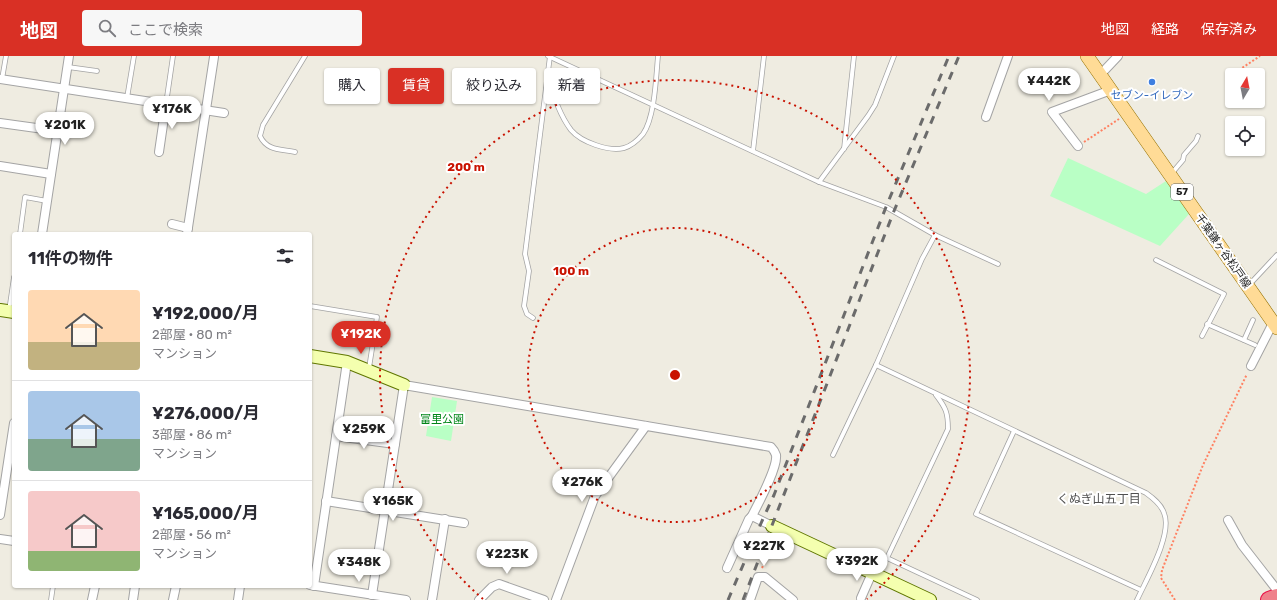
<!DOCTYPE html>
<html lang="ja">
<meta charset="utf-8">
<style>
:root{--surface:#fff;--page:#f7f7f7;--text:#2b2b33;--muted:#7c7c81;--line:#e1e1e2;--accent:#d93025}
body{margin:0;font-family:Rubik,"Noto Sans JP",sans-serif;background:var(--page);color:var(--text);height:100vh;display:flex;flex-direction:column;font-size:15px;white-space:nowrap}
*{box-sizing:border-box;margin:0}
p{font-size:13px;color:var(--muted)}
.icon{flex:none;width:22px;height:22px;fill:none;stroke:currentColor;stroke-width:2;stroke-linecap:round;stroke-linejoin:round}
.map{position:relative;flex:1;overflow:hidden}
.panel{position:absolute;left:12px;top:176px;width:300px;height:356px;display:flex;flex-direction:column;background:var(--surface);border-radius:4px;box-shadow:0 1px 3px #0004}
.panel>*{flex:none}
.hud{position:absolute;left:324px;top:12px;width:380px;height:36px;display:flex;gap:8px}
.needle{width:26px;rotate:10deg}
.buttons{position:absolute;left:1225px;top:12px;display:grid;gap:8px}
.buttons a{display:grid;place-items:center;width:40px;height:40px;border-radius:4px;background:var(--surface);box-shadow:0 1px 3px #0004;font-size:20px}
.price{position:absolute;translate:-50% -34px;padding:0 9px;border-radius:14px;background:#fff;color:#222;font-size:13px;line-height:26px;filter:drop-shadow(0 1px 2px #0008)}
.price::after{content:'';position:absolute;left:50%;top:24px;width:12px;height:9px;margin-left:-6px;background:inherit;clip-path:polygon(0 0,100% 0,50% 100%)}
.price.selected{background:var(--accent);color:#fff}
ul{padding:0;list-style:none}
li{display:flex;align-items:center;gap:12px;height:100px;padding:0 16px}
li+li{border-top:1px solid var(--line)}
li span{display:grid;place-items:center;flex:none;width:112px;height:80px;border-radius:4px;color:#555}
li>.icon{margin-inline-start:auto}
span .icon{width:48px;height:48px;fill:#fffc;stroke-width:1}
li b{font-size:17px}
h2{display:flex;justify-content:space-between;align-items:center;height:48px;padding:0 16px;font-size:17px}
.tag{padding:0 14px;border-radius:4px;background:var(--surface);box-shadow:0 1px 3px #0004;font-size:14px;line-height:36px}
.tag.selected{background:var(--accent);color:#fff}
header{display:flex;align-items:center;gap:24px;box-sizing:border-box;height:56px;padding:0 20px;background:var(--accent);color:#fff}
header strong{font-size:19px}
nav{display:flex;gap:22px;margin-inline-start:auto;font-size:14px}
.search{width:280px;height:36px;background:var(--page);display:flex;align-items:center;gap:10px;box-sizing:border-box;padding:0 14px;border-radius:4px;color:var(--muted);font-size:15px}
.map>svg:first-child{display:block}
.park{fill:#b9ffc5}
.lines{fill:none;stroke-linecap:round;stroke-linejoin:round}
.lane-casing{stroke:#a4a4a4;stroke-width:5.5}
.street-casing{stroke:#a4a4a4;stroke-width:10}
.secondary-casing{stroke:#607700;stroke-width:14}
.primary-casing{stroke:#957100;stroke-width:14}
.highway-casing{stroke:#e91349;stroke-width:18}
.path{stroke:#ff8162;stroke-width:2;stroke-dasharray:2 2;stroke-linecap:butt}
.lane{stroke:#fff;stroke-width:4}
.street{stroke:#fff;stroke-width:8}
.secondary{stroke:#f4ffaf;stroke-width:12}
.primary{stroke:#ffdb96;stroke-width:13}
.highway{stroke:#ef818b;stroke-width:16}
.rail{stroke:#6b6b6b;stroke-width:3;stroke-dasharray:8 8;stroke-linecap:butt}
.ring{fill:none;stroke:#c91200;stroke-width:2;stroke-dasharray:2 4}
.shop-dot{fill:#3f7fe0;stroke:#fff;stroke-width:1.5}
.labels{text-anchor:middle;dominant-baseline:central;stroke-width:4;stroke-linejoin:round;paint-order:stroke}
.shield{fill:#fff;stroke:#616161;stroke-width:1}
.shield-label{font-size:10px;font-weight:bold;fill:#1d1d1d}
.shop-label{font-size:11px;fill:#366cbe;stroke:#fff}
.street-label{font-size:11px;fill:#1d1d1d;stroke:#fff}
.park-label{font-size:11px;fill:#018518;stroke:#fff}
.neighbourhood-label{font-size:12px;fill:#505050;stroke:#fff}
.centre{fill:#c91200;stroke:#fff;stroke-width:2}
.ring-label{font-size:12px;text-anchor:middle;font-weight:bold;fill:#c91200;stroke:#fff;stroke-width:4;stroke-linejoin:round;paint-order:stroke}
</style>
<header>
<strong>地図</strong>
<div class="search"><svg class="icon" aria-label="search" viewBox="0 0 24 24"><circle cx="10" cy="10" r="6"/><path d="M15 15l6 6"/></svg>ここで検索</div>
<nav><a>地図</a><a>経路</a><a>保存済み</a></nav>
</header>
<div class="map">
<svg width="1277" height="544" viewBox="0 0 1277 544">
<rect width="100%" height="100%" fill="#efece1"/>
<g class="park">
<polygon points="1068,102 1146,138 1166,125 1189,158 1160,190 1050,140"/>
<polygon points="432,341 457,345 451,385 426,380"/>
</g>
<g class="lines">
<g class="lane-casing">
<g id="lane">
<polyline points="548,0 819,126 886,151 935,179 998,208"/>
<polyline points="68,11 97,15"/>
<path d="M 549,21 C 553,39 559,58 571,74 C 581,86 609,96 624,92 C 631,90 638,84 643,78 C 655,61 656,21 658,0"/>
<polyline points="2,23 6,0"/>
<polyline points="127,42 134,0"/>
<polyline points="166,48 173,0"/>
<polyline points="844,93 854,0"/>
<polyline points="753,95 764,0"/>
<path d="M 295,96 C 281,93 267,95 260,80 L 263,69 L 305,0"/>
<polyline points="1172,117 1183,104 1184,99 1196,85 1198,80"/>
<polyline points="819,126 868,60 875,49 894,0"/>
<polyline points="20,178 25,141 47,145"/>
<polyline points="1156,204 1224,238 1202,280"/>
<polyline points="1249,229 1277,199"/>
<polyline points="310,250 377,261 369,312"/>
<polyline points="9,255 14,221"/>
<polyline points="533,262 527,258 524,250 529,215 525,198 550,0"/>
<polyline points="1207,268 1255,289"/>
<polyline points="1244,284 1253,264"/>
<path d="M 876,309 L 1146,437 C 1153,442 1161,448 1164,457 C 1173,478 1146,524 1137,544"/>
<path d="M 936,339 C 946,352 948,357 948,373 L 887,502 L 977,544"/>
<polyline points="1014,375 976,458 1141,534"/>
<polyline points="833,399 876,309 922,203 935,179"/>
<polyline points="51,544 53,530"/>
</g>
</g>
<g class="street-casing">
<g id="street">
<polyline points="1100,19 1118,0"/>
<polyline points="0,23 224,57"/>
<polyline points="986,61 1008,0"/>
<polyline points="0,67 58,75"/>
<polyline points="1078,90 1052,56 1111,34"/>
<polyline points="159,96 166,48"/>
<polyline points="0,110 51,118"/>
<polyline points="172,168 188,172"/>
<polyline points="42,178 69,0"/>
<polyline points="187,178 214,1"/>
<polyline points="1251,310 1273,267"/>
<polyline points="336,380 395,388"/>
<polyline points="326,445 464,467"/>
<polyline points="0,459 14,367"/>
<polyline points="1228,464 1242,489 1277,534"/>
<polyline points="0,483 14,485"/>
<polyline points="727,512 749,463 752,460"/>
<polyline points="310,529 406,544"/>
<polyline points="314,530 347,306"/>
<path d="M 372,539 L 404,329 L 771,391 C 773,393 775,396 776,399 C 778,411 758,448 752,460 L 772,470"/>
<polyline points="861,542 872,517"/>
<polyline points="92,544 95,530"/>
<polyline points="133,544 135,530"/>
<polyline points="173,544 176,530"/>
<polyline points="238,544 240,530"/>
<polyline points="432,544 445,463"/>
<polyline points="479,544 492,531 499,528 544,544"/>
<polyline points="556,544 595,440 646,370"/>
<polyline points="750,544 758,521 765,521 793,544"/>
</g>
</g>
<g class="secondary-casing">
<g id="secondary">
<polyline points="0,254 14,256"/>
<polyline points="310,300 347,306 404,329"/>
<polyline points="772,470 930,544"/>
</g>
</g>
<g class="primary-casing">
<polyline id="primary" points="1087,0 1277,272"/>
</g>
<g class="highway-casing">
<polyline id="highway" points="1269,544 1277,541"/>
</g>
<g class="path">
<polyline points="1239,14 1260,0"/>
<polyline points="1084,86 1119,63"/>
<polyline points="762,512 775,484"/>
<polyline points="1175,544 1161,522 1162,514 1203,409 1247,318"/>
</g>
<use href="#lane" class="lane"/>
<use href="#street" class="street"/>
<use href="#secondary" class="secondary"/>
<use href="#primary" class="primary"/>
<use href="#highway" class="highway"/>
<g class="rail">
<polyline points="728,544 762,465 774,439 886,151 949,0"/>
<polyline points="743,544 894,155 959,0"/>
</g>
</g>
<g class="ring">
<circle cx="675" cy="319" r="147"/>
<path d="M483 543A295 295 0 1 1 867 543"/>
</g>
<circle class="shop-dot" cx="1152" cy="26" r="4"/>
<g class="labels">
<rect class="shield" x="1171" y="128" width="22" height="16" rx="3"/>
<g class="shield-label">
<text x="1182" y="136">57</text>
</g>
<g class="shop-label">
<text x="1152" y="39">セブン-イレブン</text>
</g>
<g class="street-label">
<text transform="translate(1223 195) rotate(55)">千葉鎌ヶ谷松戸線</text>
</g>
<g class="park-label">
<text x="442" y="363">富里公園</text>
</g>
<g class="neighbourhood-label">
<text x="1099" y="443">くぬぎ山五丁目</text>
</g>
</g>
<circle cx="675" cy="319" r="6" class="centre"/>
<g class="ring-label">
<text x="466" y="115">200 m</text>
<text x="571" y="219">100 m</text>
</g>
</svg>
<div class="buttons">
<a><svg class="needle" viewBox="-14 -14 28 28"><path d="M0-13l5 13h-10z" fill="#e53935"/><path d="M0 13l5-13h-10z" fill="#7c7c81"/></svg></a>
<a><svg class="icon" aria-label="locate" viewBox="0 0 24 24"><circle cx="12" cy="12" r="6"/><path d="M12 2v4M12 18v4M2 12h4M18 12h4"/></svg></a>
</div>
<b class="price" style="left:1049px;top:46px">¥442K</b>
<b class="price" style="left:172px;top:74px">¥176K</b>
<b class="price" style="left:65px;top:90px">¥201K</b>
<b class="price selected" style="left:361px;top:299px">¥192K</b>
<b class="price" style="left:364px;top:394px">¥259K</b>
<b class="price" style="left:582px;top:447px">¥276K</b>
<b class="price" style="left:393px;top:466px">¥165K</b>
<b class="price" style="left:764px;top:511px">¥227K</b>
<b class="price" style="left:507px;top:519px">¥223K</b>
<b class="price" style="left:857px;top:526px">¥392K</b>
<b class="price" style="left:359px;top:527px">¥348K</b>
<div class="hud">
<a class="tag">購入</a>
<a class="tag selected">賃貸</a>
<a class="tag">絞り込み</a>
<a class="tag">新着</a>
</div>
<section class="panel">
<h2>11件の物件<svg class="icon" aria-label="filters" viewBox="0 0 24 24"><path d="M4 7h16M4 17h16"/><circle cx="9" cy="7" r="2"/><circle cx="15" cy="17" r="2"/></svg></h2>
<ul>
<li><span style="background:linear-gradient(#ffd9b3 65%,#c2b280 0)"><svg class="icon" aria-label="home" viewBox="0 0 24 24"><path d="M3 11l9-7 9 7M6 9v11h12V9"/></svg></span><div><b>¥192,000/月</b><p>2部屋 · 80 m²</p><p>マンション</p></div></li>
<li><span style="background:linear-gradient(#a9c7e8 60%,#7fa58c 0)"><svg class="icon" aria-label="home" viewBox="0 0 24 24"><path d="M3 11l9-7 9 7M6 9v11h12V9"/></svg></span><div><b>¥276,000/月</b><p>3部屋 · 86 m²</p><p>マンション</p></div></li>
<li><span style="background:linear-gradient(#f6c9c9 75%,#8fb573 0)"><svg class="icon" aria-label="home" viewBox="0 0 24 24"><path d="M3 11l9-7 9 7M6 9v11h12V9"/></svg></span><div><b>¥165,000/月</b><p>2部屋 · 56 m²</p><p>マンション</p></div></li>
</ul>
</section>
</div>
